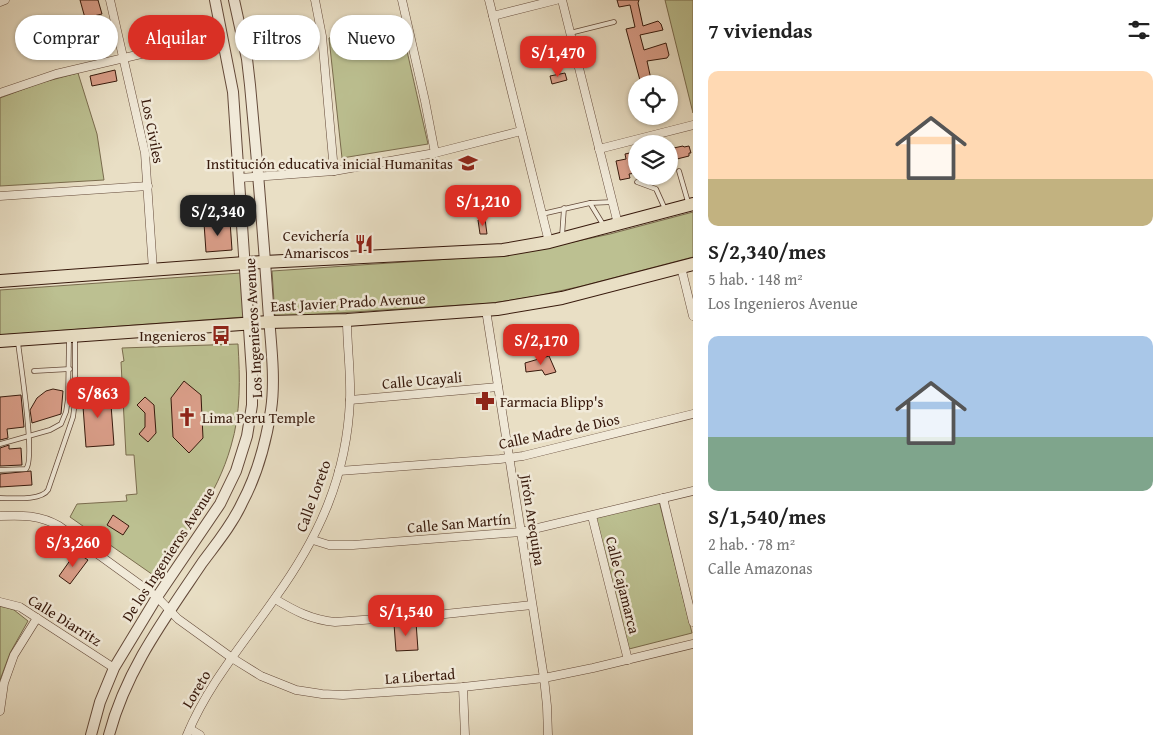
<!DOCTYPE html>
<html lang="es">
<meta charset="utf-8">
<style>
:root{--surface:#fff;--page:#f2f2f2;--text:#222;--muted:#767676;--accent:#d93025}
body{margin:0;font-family:"Gentium Book Plus",serif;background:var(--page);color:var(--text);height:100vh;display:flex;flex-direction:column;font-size:19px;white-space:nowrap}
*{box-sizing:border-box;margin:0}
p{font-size:16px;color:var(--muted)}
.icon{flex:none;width:28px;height:28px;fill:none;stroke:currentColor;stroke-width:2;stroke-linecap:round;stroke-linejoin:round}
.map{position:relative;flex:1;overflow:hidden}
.sheet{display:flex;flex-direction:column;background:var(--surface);width:475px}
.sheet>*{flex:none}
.guide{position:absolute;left:15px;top:15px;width:475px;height:45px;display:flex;gap:10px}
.controls{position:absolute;left:628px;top:75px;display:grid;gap:10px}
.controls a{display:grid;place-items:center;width:50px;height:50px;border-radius:50%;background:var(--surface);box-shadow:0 1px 4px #0004;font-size:25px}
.price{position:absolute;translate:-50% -42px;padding:0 11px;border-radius:10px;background:var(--accent);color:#fff;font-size:16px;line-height:32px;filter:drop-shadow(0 1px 2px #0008)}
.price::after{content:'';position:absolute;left:50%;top:30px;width:15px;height:11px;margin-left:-8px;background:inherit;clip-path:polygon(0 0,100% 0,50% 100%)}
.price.selected{background:#222;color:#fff}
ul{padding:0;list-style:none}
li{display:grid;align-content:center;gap:10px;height:265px;padding:0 15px}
li span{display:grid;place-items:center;height:155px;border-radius:10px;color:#555}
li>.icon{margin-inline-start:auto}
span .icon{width:90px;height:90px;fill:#fffc;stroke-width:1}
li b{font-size:21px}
h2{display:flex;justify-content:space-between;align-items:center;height:60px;padding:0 15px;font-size:21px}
.chip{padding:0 18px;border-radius:22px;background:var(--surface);box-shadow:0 1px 4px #0004;font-size:18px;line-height:45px}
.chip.selected{background:var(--accent);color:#fff}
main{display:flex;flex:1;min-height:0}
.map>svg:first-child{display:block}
.green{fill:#bcc091;stroke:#7a6c4e}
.building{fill:#da9e89;stroke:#37190c}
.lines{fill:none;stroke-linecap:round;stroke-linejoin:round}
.service-casing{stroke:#644a3a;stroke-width:5.5}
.minor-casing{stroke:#644a3a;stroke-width:9}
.tertiary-casing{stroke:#644a3a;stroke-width:12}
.primary-casing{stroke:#37190c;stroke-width:14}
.service{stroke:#f1ead9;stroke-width:4}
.minor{stroke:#f1ead9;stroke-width:8}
.tertiary{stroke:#f1ead9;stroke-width:10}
.primary{stroke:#e9dfc5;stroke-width:12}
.labels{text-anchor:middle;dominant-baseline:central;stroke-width:5;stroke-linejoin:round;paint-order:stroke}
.street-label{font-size:15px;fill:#37190c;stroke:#f1ead9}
.poi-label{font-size:15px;fill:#37190c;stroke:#f1ead9;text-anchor:end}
</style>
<main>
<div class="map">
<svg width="693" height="735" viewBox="0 0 693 735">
<rect width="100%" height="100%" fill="#e9dfc5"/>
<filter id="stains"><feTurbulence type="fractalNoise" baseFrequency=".004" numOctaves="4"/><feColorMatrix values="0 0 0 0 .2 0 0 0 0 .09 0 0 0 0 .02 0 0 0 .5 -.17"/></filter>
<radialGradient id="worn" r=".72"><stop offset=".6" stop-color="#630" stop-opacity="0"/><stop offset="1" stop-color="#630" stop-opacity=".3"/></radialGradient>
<g class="green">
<polygon points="665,0 693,0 693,113"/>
<polygon points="400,20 428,144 342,158 329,38"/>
<polygon points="78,73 97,134 104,180 0,186 0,98 40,83"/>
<polygon points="693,212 693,257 582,286 537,296 493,303 275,317 272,271 464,258 531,251 610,234"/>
<polygon points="241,273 244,317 0,335 0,290"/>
<path d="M 238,344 C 240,378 241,413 231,446 C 217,496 185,536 156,577 L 70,517 L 77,504 L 127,501 L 126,495 L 137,494 L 134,455 L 126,455 L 121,362 L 124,361 L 122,348 Z"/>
<polygon points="659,501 692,633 629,649 596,518"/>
<polygon points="0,605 14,610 28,621 10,653 0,680"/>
</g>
<g class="building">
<polygon points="80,0 98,0 102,14 85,18"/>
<polygon points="617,0 639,0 638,3 643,26 658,21 661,24 663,30 640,35 644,50 666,43 669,55 667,58 647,61 652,84 641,84 626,29 635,27 630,5 619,7"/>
<polygon points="115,70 117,81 92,86 90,76"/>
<polygon points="565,73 567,80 552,84 550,76"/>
<polygon points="683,146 684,147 689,146 691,153 689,153 689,156 669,161 669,149"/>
<polygon points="634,152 636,153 636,173 629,174 630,178 620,180 616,161 626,159 625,154"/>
<polygon points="485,219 487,234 480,234 478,220"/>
<polygon points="230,221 232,250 206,252 204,223"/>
<polygon points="517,325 528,327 531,337 529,348 519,349 516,344"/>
<polygon points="549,356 556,372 545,375 542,370 526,372 525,363"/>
<polygon points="184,381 201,395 203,438 189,453 173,437 171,398"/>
<polygon points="53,389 63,391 61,414 32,423 30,410 37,398 46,391"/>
<polygon points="110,391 114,445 86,447 82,393"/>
<polygon points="21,395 24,427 7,429 8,438 0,440 0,397"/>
<polygon points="145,397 154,405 156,433 148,442 139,434 145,427 145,413 137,405"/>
<polygon points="9,445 9,449 21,448 22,465 0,466 0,448"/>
<polygon points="31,471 32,485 0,487 0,474"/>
<polygon points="113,515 129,526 123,535 107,525"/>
<polygon points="76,552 88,560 70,584 59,576"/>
<polygon points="416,622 418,650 396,651 394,624"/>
</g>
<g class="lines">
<g class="service-casing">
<g id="service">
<polyline points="570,33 614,22"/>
<polyline points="679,171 688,202"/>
<polyline points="637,182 656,189 665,209"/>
<polyline points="590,203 604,226"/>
<polyline points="542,214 590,203 613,202"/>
<polyline points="562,236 564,208"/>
<polyline points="34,371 70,369"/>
<polyline points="0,444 50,430 61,424 66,412 68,399 69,339"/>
<path d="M 0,470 L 26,469 C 36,459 20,361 18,342"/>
<path d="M 0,498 C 12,498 41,501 48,490 L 73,417 L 75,402 L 75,337"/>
</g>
</g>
<g class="minor-casing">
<g id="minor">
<polyline points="110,0 145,153 153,270"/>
<polyline points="315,0 322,36 334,171"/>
<polyline points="402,0 425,101 435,153"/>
<polyline points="489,0 549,242"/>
<polyline points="562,0 618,224"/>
<polyline points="0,2 5,0"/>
<polyline points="493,16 556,0"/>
<polyline points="0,93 56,74 222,35"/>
<polyline points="599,149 693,125"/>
<polyline points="240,178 334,171 435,153 521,131"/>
<polyline points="0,196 148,186"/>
<polyline points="681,267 693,316"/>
<polyline points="486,310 544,678 547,706 548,735"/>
<polyline points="350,400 498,387"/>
<polyline points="339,471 500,459 523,456 693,414"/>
<polyline points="663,498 693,622"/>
<path d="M 0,516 C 22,515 40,515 59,526 L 157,597 L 178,619 L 232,658 L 261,676 L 296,690 L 322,694 L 343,695 L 463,687 L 544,678 L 593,668 L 693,644"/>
<polyline points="592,516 628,660"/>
<polyline points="313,540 329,545 353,545 521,532 693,491"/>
<path d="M 275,599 C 295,611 312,620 335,622 L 445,614 L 532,605"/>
<polyline points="0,602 20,607 114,668"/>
<polyline points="463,687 465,735"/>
<polyline points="0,711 4,683 14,655 37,618"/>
<polyline points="190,729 200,735"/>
<path d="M 187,735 C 208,684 244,643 275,598 C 319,537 347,476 350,399 C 351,373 347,346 347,320"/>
</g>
</g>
<g class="tertiary-casing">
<g id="tertiary">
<polyline points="91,735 100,702 114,668 157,597 220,504 236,471 247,436 252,405 252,373 233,92 215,0"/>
<path d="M 109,735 C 126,670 165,618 202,563 C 216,544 232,525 242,503 C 257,475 266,442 271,410 C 276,377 270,337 268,304 C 263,231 257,158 250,85 L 247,59 L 234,0"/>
</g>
</g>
<g class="primary-casing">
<g id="primary">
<polyline points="0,281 245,263 503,250 549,242 693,204"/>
<polyline points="0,341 269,322 347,320 497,309 562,298 693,264"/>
</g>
</g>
<use href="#service" class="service"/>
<use href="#minor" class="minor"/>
<use href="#tertiary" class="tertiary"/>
<use href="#primary" class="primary"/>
</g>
<defs>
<g id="school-bare" transform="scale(1.5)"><path d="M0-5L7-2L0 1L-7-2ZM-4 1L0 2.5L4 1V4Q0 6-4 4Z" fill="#8f2418" stroke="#f1ead9" stroke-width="2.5" paint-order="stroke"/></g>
<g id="restaurant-bare" transform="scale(1.5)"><path d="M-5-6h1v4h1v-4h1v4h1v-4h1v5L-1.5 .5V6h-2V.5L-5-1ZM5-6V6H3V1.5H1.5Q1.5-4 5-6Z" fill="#8f2418" stroke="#f1ead9" stroke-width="2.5" paint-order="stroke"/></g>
<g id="bus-bare" transform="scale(1.5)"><path d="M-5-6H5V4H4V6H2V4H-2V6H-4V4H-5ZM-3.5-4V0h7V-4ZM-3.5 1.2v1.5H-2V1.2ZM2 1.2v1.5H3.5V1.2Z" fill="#8f2418" stroke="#f1ead9" stroke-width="2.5" paint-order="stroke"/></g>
<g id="pharmacy-bare" transform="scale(1.5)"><path d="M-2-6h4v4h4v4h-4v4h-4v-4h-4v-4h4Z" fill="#8f2418" stroke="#f1ead9" stroke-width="2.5" paint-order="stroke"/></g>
<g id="church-bare" transform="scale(1.5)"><path d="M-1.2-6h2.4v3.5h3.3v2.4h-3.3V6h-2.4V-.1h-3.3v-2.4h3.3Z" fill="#8f2418" stroke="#f1ead9" stroke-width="2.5" paint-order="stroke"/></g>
</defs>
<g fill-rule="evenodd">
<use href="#school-bare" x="468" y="163"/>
<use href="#restaurant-bare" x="364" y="244"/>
<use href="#bus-bare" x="221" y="335"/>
<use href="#pharmacy-bare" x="485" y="401"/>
<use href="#church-bare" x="187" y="417"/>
</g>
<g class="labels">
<g class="street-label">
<text transform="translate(153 131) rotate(79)">Los Civiles</text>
<text transform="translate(348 302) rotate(-3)">East Javier Prado Avenue</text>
<text transform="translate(253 328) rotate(-93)">Los Ingenieros Avenue</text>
<text transform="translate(422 380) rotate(-5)">Calle Ucayali</text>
<text transform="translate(559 431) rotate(-12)">Calle Madre de Dios</text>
<text transform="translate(313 496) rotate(-70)">Calle Loreto</text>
<text transform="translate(533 520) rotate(81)">Jirón Arequipa</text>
<text transform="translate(459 523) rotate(-5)">Calle San Martín</text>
<text transform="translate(168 554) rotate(-57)">De los Ingenieros Avenue</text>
<text transform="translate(623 585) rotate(76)">Calle Cajamarca</text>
<text transform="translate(65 620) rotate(32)">Calle Diarritz</text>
<text transform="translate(420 676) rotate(-4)">La Libertad</text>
<text transform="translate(196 689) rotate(-59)">Loreto</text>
</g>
<g class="poi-label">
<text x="453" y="163">Institución educativa inicial Humanitas</text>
<text x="349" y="235">Cevichería<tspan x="349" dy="17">Amariscos</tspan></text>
<text x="206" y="335">Ingenieros</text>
<text x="500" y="401" text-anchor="start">Farmacia Blipp's</text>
<text x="202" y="417" text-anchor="start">Lima Peru Temple</text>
</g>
</g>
<rect width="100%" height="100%" filter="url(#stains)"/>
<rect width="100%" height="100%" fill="url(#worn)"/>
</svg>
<div class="controls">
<a><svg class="icon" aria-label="locate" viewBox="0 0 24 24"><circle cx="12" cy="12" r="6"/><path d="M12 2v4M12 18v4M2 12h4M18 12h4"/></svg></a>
<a><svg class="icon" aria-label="layers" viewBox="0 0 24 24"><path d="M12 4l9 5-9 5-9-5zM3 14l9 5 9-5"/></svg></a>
</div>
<b class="price" style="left:558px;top:78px">S/1,470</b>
<b class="price" style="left:483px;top:227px">S/1,210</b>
<b class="price selected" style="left:218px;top:237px">S/2,340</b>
<b class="price" style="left:541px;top:366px">S/2,170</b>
<b class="price" style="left:98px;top:419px">S/863</b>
<b class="price" style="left:73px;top:568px">S/3,260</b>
<b class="price" style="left:406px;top:637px">S/1,540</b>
<div class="guide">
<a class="chip">Comprar</a>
<a class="chip selected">Alquilar</a>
<a class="chip">Filtros</a>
<a class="chip">Nuevo</a>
</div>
</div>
<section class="sheet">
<h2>7 viviendas<svg class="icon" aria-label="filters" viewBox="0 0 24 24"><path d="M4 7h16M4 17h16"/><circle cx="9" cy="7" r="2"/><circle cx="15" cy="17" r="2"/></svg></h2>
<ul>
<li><span style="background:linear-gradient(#ffd9b3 70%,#c2b280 0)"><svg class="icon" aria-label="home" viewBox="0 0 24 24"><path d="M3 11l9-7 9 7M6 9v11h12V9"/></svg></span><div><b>S/2,340/mes</b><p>5 hab. · 148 m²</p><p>Los Ingenieros Avenue</p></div></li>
<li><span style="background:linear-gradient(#a9c7e8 65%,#7fa58c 0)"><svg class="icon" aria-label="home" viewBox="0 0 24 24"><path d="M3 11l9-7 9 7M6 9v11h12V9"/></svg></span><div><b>S/1,540/mes</b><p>2 hab. · 78 m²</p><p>Calle Amazonas</p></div></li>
</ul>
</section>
</main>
